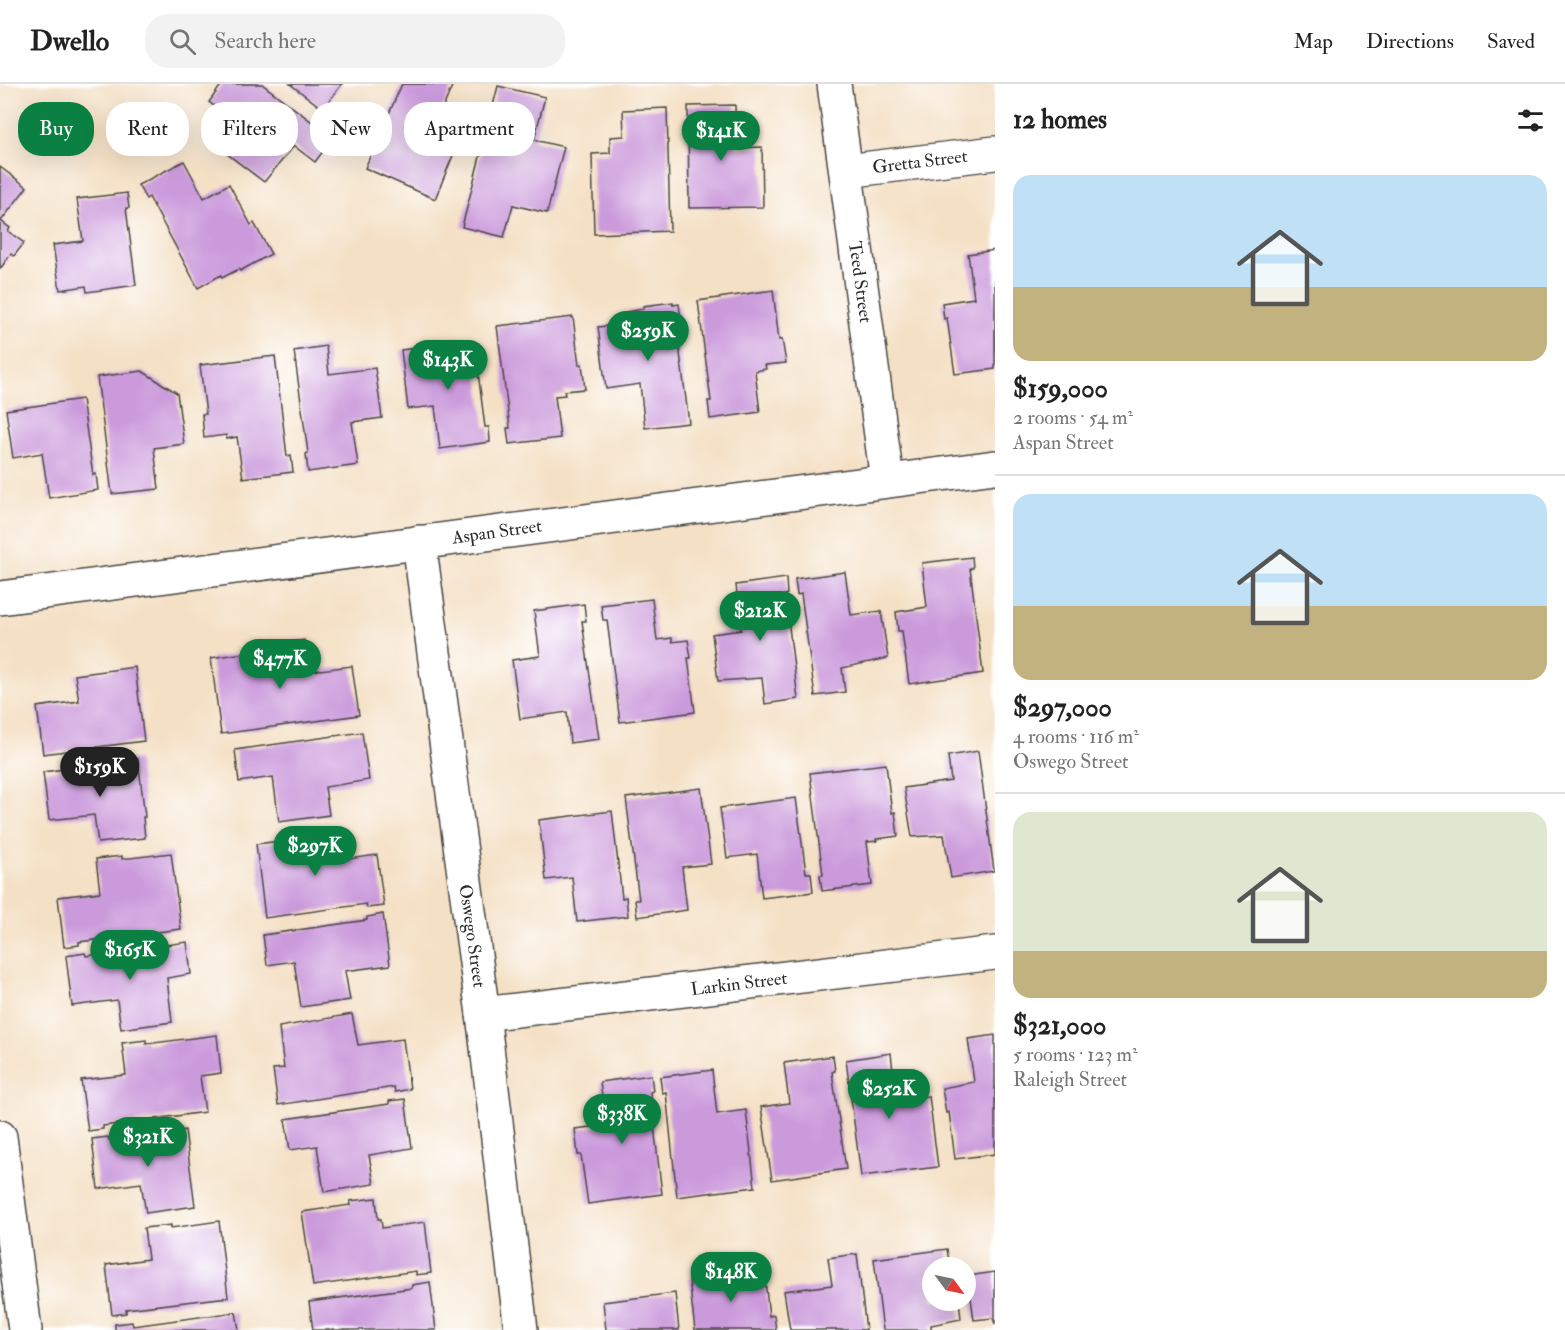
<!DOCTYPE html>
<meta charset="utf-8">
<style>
:root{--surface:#fff;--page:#f2f2f2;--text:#222;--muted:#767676;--line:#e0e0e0;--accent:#0b8043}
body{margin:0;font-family:"IM FELL Double Pica",serif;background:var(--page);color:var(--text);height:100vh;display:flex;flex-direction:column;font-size:22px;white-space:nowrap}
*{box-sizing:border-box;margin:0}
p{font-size:20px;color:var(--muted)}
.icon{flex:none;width:33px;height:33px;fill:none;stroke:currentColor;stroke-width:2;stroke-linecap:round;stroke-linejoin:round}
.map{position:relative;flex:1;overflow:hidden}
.drawer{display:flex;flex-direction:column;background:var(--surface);width:570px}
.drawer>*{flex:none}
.banner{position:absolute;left:18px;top:18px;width:570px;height:54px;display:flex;gap:12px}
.needle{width:39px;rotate:123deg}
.buttons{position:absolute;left:922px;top:1173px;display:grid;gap:12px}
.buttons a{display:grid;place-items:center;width:54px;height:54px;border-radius:50%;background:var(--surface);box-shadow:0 6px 24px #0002;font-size:30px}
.price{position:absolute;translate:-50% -51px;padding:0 14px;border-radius:21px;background:var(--accent);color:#fff;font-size:20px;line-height:39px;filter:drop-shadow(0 2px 3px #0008)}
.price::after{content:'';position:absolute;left:50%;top:36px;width:18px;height:14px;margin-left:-9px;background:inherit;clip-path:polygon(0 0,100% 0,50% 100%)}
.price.current{background:#222;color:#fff}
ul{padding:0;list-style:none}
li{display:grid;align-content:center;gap:12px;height:318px;padding:0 18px}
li+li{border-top:2px solid var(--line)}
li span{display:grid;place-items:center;height:186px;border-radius:18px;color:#555}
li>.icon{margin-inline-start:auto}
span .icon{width:108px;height:108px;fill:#fffc;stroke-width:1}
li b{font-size:26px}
h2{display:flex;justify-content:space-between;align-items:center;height:72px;padding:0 18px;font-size:26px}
.pill{padding:0 21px;border-radius:24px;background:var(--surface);box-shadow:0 6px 24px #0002;font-size:21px;line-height:54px}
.pill.current{background:var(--accent);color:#fff}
header{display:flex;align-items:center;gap:36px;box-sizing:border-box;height:84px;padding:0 30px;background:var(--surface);border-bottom:2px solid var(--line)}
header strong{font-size:28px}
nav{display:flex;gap:33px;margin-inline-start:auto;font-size:21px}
.search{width:420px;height:54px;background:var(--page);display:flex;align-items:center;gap:15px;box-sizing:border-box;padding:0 21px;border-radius:24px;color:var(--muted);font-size:22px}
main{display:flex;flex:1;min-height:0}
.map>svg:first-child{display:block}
.building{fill:#cb9adb}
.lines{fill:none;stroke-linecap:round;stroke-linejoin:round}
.minor-casing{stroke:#494642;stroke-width:36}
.minor{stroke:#fff;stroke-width:33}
.labels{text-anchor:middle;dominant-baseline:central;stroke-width:4.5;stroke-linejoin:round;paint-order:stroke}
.street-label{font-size:18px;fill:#2b2b2b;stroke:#fff}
</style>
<header>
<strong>Dwello</strong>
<div class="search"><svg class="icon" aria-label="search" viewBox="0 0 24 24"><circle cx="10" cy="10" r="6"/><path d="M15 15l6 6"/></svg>Search here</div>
<nav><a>Map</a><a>Directions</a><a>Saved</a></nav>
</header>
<main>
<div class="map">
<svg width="995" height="1246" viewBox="0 0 995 1246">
<rect width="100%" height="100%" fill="#fff"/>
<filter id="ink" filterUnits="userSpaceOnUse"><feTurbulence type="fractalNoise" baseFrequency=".0167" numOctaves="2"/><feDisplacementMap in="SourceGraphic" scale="12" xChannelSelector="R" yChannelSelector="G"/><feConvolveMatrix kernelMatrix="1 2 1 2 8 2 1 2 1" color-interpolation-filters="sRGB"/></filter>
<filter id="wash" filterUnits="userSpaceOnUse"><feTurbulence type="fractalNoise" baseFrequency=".008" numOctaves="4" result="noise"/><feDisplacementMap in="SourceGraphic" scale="24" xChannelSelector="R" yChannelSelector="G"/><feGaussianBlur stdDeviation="1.35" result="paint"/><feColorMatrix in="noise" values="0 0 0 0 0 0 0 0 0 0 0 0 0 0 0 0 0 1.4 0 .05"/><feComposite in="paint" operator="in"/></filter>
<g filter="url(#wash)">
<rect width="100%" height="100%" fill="#f4e0c5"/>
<g id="blocks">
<g class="building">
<polygon points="222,0 262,0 333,54 315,78 294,62 264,98 226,69 244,45 209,18"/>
<polygon points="290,0 342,0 323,25"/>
<polygon points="402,0 453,0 439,33 450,38 449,40 467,48 457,71 454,69 435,115 365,84"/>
<polygon points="498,2 545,13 534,56 564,63 547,129 513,121 504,153 462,143"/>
<polygon points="735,21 736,64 762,63 763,123 689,124 688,22"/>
<polygon points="667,24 670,147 594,150 592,70 610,69 610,53 624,52 623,26"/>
<polygon points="184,77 204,114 229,100 251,141 254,139 271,170 240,187 239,185 222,194 221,191 198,204 149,113 146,115 138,101"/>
<polygon points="0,83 27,103 1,137 10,144 8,147 24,159 14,172 11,170 0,185"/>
<polygon points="127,109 129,124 126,124 136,201 87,208 86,202 60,206 53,161 83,157 77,115"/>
<polygon points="995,166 995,285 955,290 947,234 944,235 942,219 974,214 968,170"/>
<polygon points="773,206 779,256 782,255 786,279 765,281 766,285 755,287 760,328 710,335 708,317 711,317 698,217"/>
<polygon points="673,218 673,221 679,220 682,244 677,246 689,339 645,344 640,300 606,305 598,243 622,240 627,228 643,225 643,222"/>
<polygon points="573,233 579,281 582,280 585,305 564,307 565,311 555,312 560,354 509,360 507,344 510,344 497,242"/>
<polygon points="474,257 485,343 489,343 490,358 440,365 435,322 408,325 401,266"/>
<polygon points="326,262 329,290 375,284 382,334 352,338 358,381 308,388 306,370 308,369 294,267"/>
<polygon points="275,272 287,372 291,371 293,388 243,394 237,353 226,355 226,351 204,354 202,330 206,330 200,281"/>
<polygon points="142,287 177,309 184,360 154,364 159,405 112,410 97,293"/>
<polygon points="82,315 93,391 96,390 98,406 49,414 42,369 13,374 6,326"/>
<polygon points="972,473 973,484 970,484 983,589 909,600 902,547 898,547 896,528 927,523 922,479"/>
<polygon points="845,488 851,531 881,527 888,574 842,584 845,608 815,612 801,510 797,511 795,495"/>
<polygon points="786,494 787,510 785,511 798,615 765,620 762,594 718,597 712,550 741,546 736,501"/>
<polygon points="652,515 657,556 672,554 672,558 688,556 691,574 688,574 695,628 620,638 607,536 603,536 601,521"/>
<polygon points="584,520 586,537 582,537 599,655 570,659 567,628 520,635 512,576 540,572 534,527"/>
<polygon points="304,556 306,576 310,575 312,587 352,582 359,631 221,650 211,574 279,564 279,560"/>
<polygon points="135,583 144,657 43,670 37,623 79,617 75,591"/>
<polygon points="362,648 369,696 325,703 329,731 279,738 273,693 239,698 235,666"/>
<polygon points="978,667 994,787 951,794 944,751 912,753 904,704 951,697 948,672"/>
<polygon points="138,675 145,733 143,733 145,754 98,759 94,731 49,736 43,688"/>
<polygon points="886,680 892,729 895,728 898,752 876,755 877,757 867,758 872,801 822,807 820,791 823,791 810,689"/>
<polygon points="701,704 711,780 682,783 687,826 637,833 635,816 639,816 626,714"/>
<polygon points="796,714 806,789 811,789 813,808 762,814 757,770 727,774 720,724"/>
<polygon points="612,727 622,814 626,813 628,832 577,838 572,793 546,796 539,736"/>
<polygon points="328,746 331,768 334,768 335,777 377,771 384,822 367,824 366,820 265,834 256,760 306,754 305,750"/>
<polygon points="171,769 181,845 79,858 79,861 64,863 58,813 100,808 96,775 122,772 122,775"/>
<polygon points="383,830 390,881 345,887 350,916 301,923 294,877 267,881 263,851 367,836 367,833"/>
<polygon points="187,858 191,890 167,894 172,938 121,945 117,916 72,922 66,872 85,869 86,872"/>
<polygon points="352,930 358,961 403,955 410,1005 395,1008 394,1003 278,1021 273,985 284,984 279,943"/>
<polygon points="217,951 221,989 200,992 205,1028 103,1042 103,1045 88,1047 81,996 126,991 122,959 146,956 146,960"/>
<polygon points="995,951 995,1070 955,1075 949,1028 946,1029 942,1004 974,998 968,955"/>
<polygon points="891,969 895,1006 908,1004 909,1014 929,1012 938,1083 861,1092 846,976"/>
<polygon points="833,972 835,987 832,988 846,1085 772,1096 761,1023 789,1019 784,979"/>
<polygon points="712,986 717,1030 746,1026 755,1103 677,1113 666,1008 662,1009 660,993"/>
<polygon points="651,991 653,1007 650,1008 662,1110 588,1120 581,1071 578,1071 575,1045 606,1041 600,998"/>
<polygon points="405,1015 412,1064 369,1071 374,1100 324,1108 317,1062 290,1066 285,1035 389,1020 389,1017"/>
<polygon points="185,1046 195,1122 146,1129 141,1099 98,1105 92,1055 108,1053 109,1056"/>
<polygon points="376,1114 378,1135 381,1135 382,1144 425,1138 431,1189 416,1191 416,1187 313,1202 302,1128 351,1121 350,1117"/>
<polygon points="219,1137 228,1213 126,1225 126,1229 112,1231 106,1181 148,1175 144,1144 171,1141 171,1144"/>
<polygon points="947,1165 950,1184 933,1184 933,1216 959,1216 961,1235 931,1241 931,1246 883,1246 874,1175"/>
<polygon points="857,1170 866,1246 790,1246 784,1207 832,1201 828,1174"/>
<polygon points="764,1186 769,1232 774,1231 776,1246 695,1246 689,1195"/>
<polygon points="995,1188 995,1240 993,1234 974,1236 968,1192"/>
<polygon points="430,1198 436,1246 313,1246 309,1218 412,1204 412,1201"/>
<polygon points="675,1209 679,1246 606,1246 603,1218"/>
<polygon points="236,1228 239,1246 115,1246 115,1240 132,1238 133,1242"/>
</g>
</g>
</g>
<g filter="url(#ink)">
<use href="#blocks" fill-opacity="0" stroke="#494642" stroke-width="1.5"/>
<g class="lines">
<g class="minor-casing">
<g id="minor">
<polyline points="834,0 887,396"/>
<polyline points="846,87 995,69"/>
<polyline points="419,458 483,930 521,1246"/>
<polyline points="0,514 995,383"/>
<polyline points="483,930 995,869"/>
<polyline points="0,1053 25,1246"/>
</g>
</g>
<use href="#minor" class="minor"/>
</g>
</g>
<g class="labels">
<g class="street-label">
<text transform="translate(920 78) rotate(-7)">Gretta Street</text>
<text transform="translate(860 198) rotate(82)">Teed Street</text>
<text transform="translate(497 448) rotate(-8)">Aspan Street</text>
<text transform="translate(472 852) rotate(82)">Oswego Street</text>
<text transform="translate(739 900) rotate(-7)">Larkin Street</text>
</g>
</g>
</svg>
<div class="buttons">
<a><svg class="needle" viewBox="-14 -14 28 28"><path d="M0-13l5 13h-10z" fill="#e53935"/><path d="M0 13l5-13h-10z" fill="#767676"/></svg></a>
</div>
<b class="price" style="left:721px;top:78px">$141K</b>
<b class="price" style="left:648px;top:278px">$259K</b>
<b class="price" style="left:448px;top:307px">$143K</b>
<b class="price" style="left:760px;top:558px">$212K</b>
<b class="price" style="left:280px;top:606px">$477K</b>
<b class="price current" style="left:100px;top:714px">$159K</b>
<b class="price" style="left:315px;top:793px">$297K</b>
<b class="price" style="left:130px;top:897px">$165K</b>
<b class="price" style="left:889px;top:1036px">$252K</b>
<b class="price" style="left:622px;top:1061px">$338K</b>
<b class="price" style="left:148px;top:1084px">$321K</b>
<b class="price" style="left:731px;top:1219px">$148K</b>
<div class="banner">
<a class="pill current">Buy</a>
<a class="pill">Rent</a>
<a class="pill">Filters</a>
<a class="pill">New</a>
<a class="pill">Apartment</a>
</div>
</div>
<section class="drawer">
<h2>12 homes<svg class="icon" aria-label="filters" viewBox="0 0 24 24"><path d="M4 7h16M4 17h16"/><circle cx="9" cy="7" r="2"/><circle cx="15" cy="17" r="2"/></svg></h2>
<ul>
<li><span style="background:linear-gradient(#bfe0f5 60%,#c2b280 0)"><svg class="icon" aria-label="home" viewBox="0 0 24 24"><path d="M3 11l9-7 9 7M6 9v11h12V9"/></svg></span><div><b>$159,000</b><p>2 rooms · 54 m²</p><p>Aspan Street</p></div></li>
<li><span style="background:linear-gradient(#bfe0f5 60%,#c2b280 0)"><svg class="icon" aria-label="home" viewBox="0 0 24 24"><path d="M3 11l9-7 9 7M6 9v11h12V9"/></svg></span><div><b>$297,000</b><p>4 rooms · 116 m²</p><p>Oswego Street</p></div></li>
<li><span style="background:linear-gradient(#dfe7d0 75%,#c2b280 0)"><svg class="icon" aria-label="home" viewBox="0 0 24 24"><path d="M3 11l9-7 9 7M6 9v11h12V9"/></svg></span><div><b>$321,000</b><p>5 rooms · 123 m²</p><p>Raleigh Street</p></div></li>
</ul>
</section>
</main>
